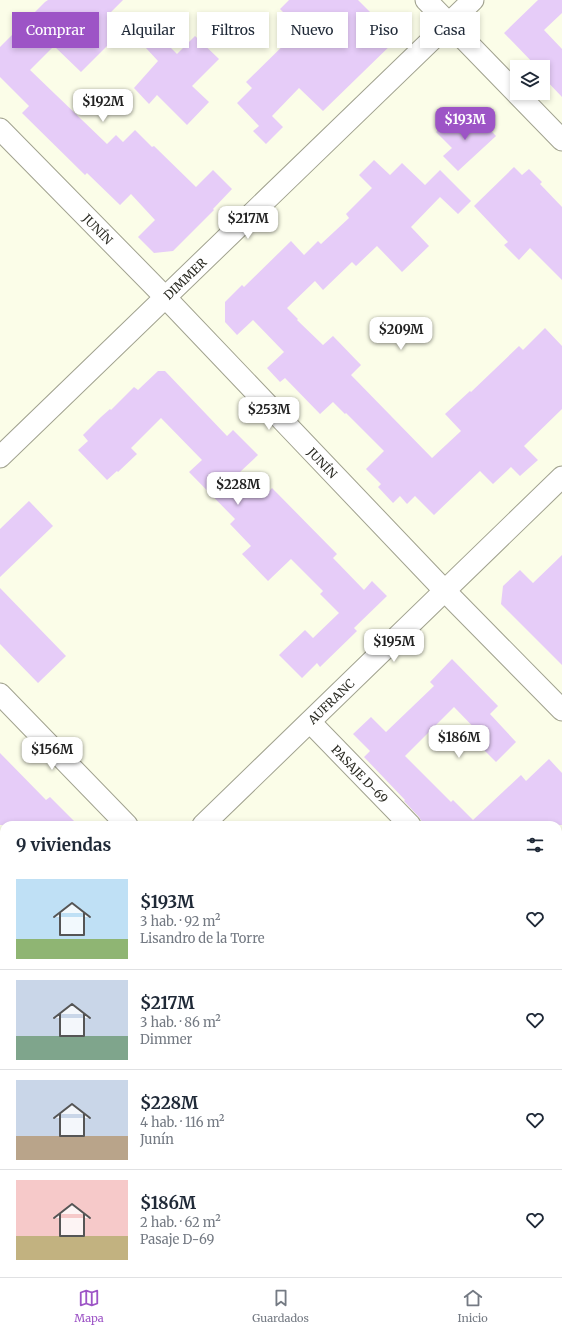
<!DOCTYPE html>
<html lang="es">
<meta charset="utf-8">
<style>
:root{--surface:#fff;--page:#f2f2f3;--text:#1f2937;--muted:#747a83;--line:#e0e1e3;--accent:#9d54c6}
body{margin:0;font-family:Merriweather,serif;background:var(--page);color:var(--text);height:100vh;display:flex;flex-direction:column;font-size:15px;white-space:nowrap}
*{box-sizing:border-box;margin:0}
p{font-size:13px;color:var(--muted)}
.icon{flex:none;width:22px;height:22px;fill:none;stroke:currentColor;stroke-width:2;stroke-linecap:round;stroke-linejoin:round}
.map{position:relative;flex:1;overflow:hidden}
.panel{position:absolute;left:0px;top:821px;width:562px;height:456px;display:flex;flex-direction:column;background:var(--surface);border-radius:12px 12px 0 0;box-shadow:0 2px 6px #0003}
.panel>*{flex:none}
.hud{position:absolute;left:12px;top:12px;width:538px;height:36px;display:flex;gap:8px}
.buttons{position:absolute;left:510px;top:60px;display:grid;gap:8px}
.buttons a{display:grid;place-items:center;width:40px;height:40px;border-radius:0px;background:var(--surface);box-shadow:0 2px 6px #0003;font-size:20px}
.price{position:absolute;translate:-50% -34px;padding:0 9px;border-radius:8px;background:#fff;color:#222;font-size:13px;line-height:26px;filter:drop-shadow(0 1px 2px #0008)}
.price::after{content:'';position:absolute;left:50%;top:24px;width:12px;height:9px;margin-left:-6px;background:inherit;clip-path:polygon(0 0,100% 0,50% 100%)}
.price.selected{background:var(--accent);color:#fff}
ul{padding:0;list-style:none}
li{display:flex;align-items:center;gap:12px;height:100px;padding:0 16px}
li+li{border-top:1px solid var(--line)}
li span{display:grid;place-items:center;flex:none;width:112px;height:80px;border-radius:0px;color:#555}
li>.icon{margin-inline-start:auto}
span .icon{width:48px;height:48px;fill:#fffc;stroke-width:1}
li b{font-size:17px}
h2{display:flex;justify-content:space-between;align-items:center;height:48px;padding:0 16px;font-size:17px}
.pill{padding:0 14px;border-radius:0px;background:var(--surface);box-shadow:0 2px 6px #0003;font-size:14px;line-height:36px}
.pill.selected{background:var(--accent);color:#fff}
.tab-bar{display:flex;justify-content:space-around;align-items:center;height:56px;border-top:1px solid var(--line);background:var(--surface);font-size:11px;color:var(--muted)}
.tab-bar a{display:grid;justify-items:center;gap:2px}
.tab-bar .selected{color:var(--accent)}
.map>svg:first-child{display:block}
.green{fill:#cbce9b}
.building{fill:#e6ccf8}
.lines{fill:none;stroke-linecap:round;stroke-linejoin:round}
.minor-casing{stroke:#a1a28f;stroke-width:23}
.minor{stroke:#fff;stroke-width:21}
.labels{text-anchor:middle;dominant-baseline:central;stroke-width:3;stroke-linejoin:round;paint-order:stroke}
.street-label{font-size:12px;fill:#2b2b23;stroke:#fbfde8}
</style>
<div class="map">
<svg width="562" height="1277" viewBox="0 0 562 1277">
<rect width="100%" height="100%" fill="#fbfde8"/>
<g class="green">
<polygon points="4,1067 4,1200 0,1196 0,1071"/>
<polygon points="76,1273 275,1273 271,1277 80,1277"/>
</g>
<g class="building">
<polygon points="48,0 123,0 108,15 123,30 81,72 54,46 30,70 107,144 116,135 123,142 135,130 152,147 154,146 196,187 213,170 232,189 213,209 214,210 173,251 154,253 138,237 155,220 131,194 120,205 87,173 85,175 22,113 29,106 0,77 0,47 45,2"/>
<polygon points="289,0 358,0 397,39 323,111 299,88 272,116 283,127 266,144 253,131 259,126 237,103 252,88 246,82 300,29 280,9"/>
<polygon points="538,0 562,0 562,13 544,30 562,49 562,97 543,77 543,67 537,67 504,33"/>
<polygon points="159,36 177,54 195,36 219,59 192,86 209,102 187,125 157,95 149,104 134,88 158,61 146,48"/>
<polygon points="451,117 464,130 478,117 496,136 458,171 443,156 452,148 436,132"/>
<polygon points="374,160 390,175 402,163 425,185 440,170 471,201 458,214 440,197 411,227 429,246 402,272 377,246 356,266 352,262 323,290 315,281 287,308 298,319 297,320 323,345 333,336 361,365 351,375 432,458 461,431 445,414 470,391 471,392 519,346 523,350 545,328 562,346 562,409 524,446 538,460 520,476 511,467 493,484 480,471 434,515 415,496 407,504 400,496 393,503 378,487 381,484 366,469 384,451 346,413 345,414 333,402 320,414 285,378 280,382 267,368 284,352 253,320 237,335 225,322 225,302 242,285 244,287 291,241 304,255 318,241 321,244 349,218 346,214 372,188 359,175"/>
<polygon points="514,167 522,175 529,169 542,182 540,184 562,207 562,280 530,248 519,260 504,245 508,242 474,206"/>
<polygon points="158,371 165,371 227,436 233,430 258,455 240,472 263,498 272,488 337,554 333,558 364,590 372,581 387,596 354,628 357,631 320,667 317,663 302,678 279,655 305,630 313,638 339,613 320,594 323,591 291,559 268,581 242,554 251,546 230,524 235,519 189,472 202,460 161,418 131,448 137,454 118,472 117,471 107,480 78,450 88,441 83,435 101,417 110,409 111,410 134,387 138,390"/>
<polygon points="29,501 53,526 0,577 0,529"/>
<polygon points="562,555 562,665 501,604 503,586 520,570 533,583"/>
<polygon points="0,588 66,656 38,683 0,644"/>
<polygon points="452,659 498,706 490,714 516,742 496,762 479,745 486,740 454,707 405,756 451,802 453,800 473,820 521,775 526,781 549,759 562,773 562,825 424,825 419,817 404,801 405,800 364,757 370,751 353,734 371,717 386,732 434,686 430,682"/>
<polygon points="0,753 46,800 50,797 78,825 0,825"/>
</g>
<g class="lines">
<g class="minor-casing">
<g id="minor">
<polyline points="426,0 562,140"/>
<path id="s1" d="M 0,129 L 165,297 L 445,591 L 562,710"/>
<path id="s2" d="M 0,457 L 473,0"/>
<polyline points="0,694 127,825"/>
<path id="s3" d="M 310,722 L 410,825"/>
<path id="s4" d="M 203,825 L 562,477"/>
<polyline points="0,960 4,965"/>
<polyline points="558,977 562,982"/>
<polyline points="0,1022 4,1018"/>
<polyline points="558,1039 562,1035"/>
<polyline points="0,1235 4,1239"/>
<polyline points="558,1268 562,1272"/>
<polyline points="38,1273 42,1277"/>
<polyline points="313,1277 317,1273"/>
</g>
</g>
<use href="#minor" class="minor"/>
</g>
<g class="labels">
<g class="street-label">
<text stroke="none"><textPath href="#s1" startOffset="140">JUNÍN</textPath></text>
<text stroke="none"><textPath href="#s2" startOffset="257">DIMMER</textPath></text>
<text stroke="none"><textPath href="#s1" startOffset="464">JUNÍN</textPath></text>
<text stroke="none"><textPath href="#s4" startOffset="178">AUFRANC</textPath></text>
<text stroke="none"><textPath href="#s3" startOffset="72">PASAJE D-69</textPath></text>
</g>
</g>
</svg>
<div class="buttons">
<a><svg class="icon" aria-label="layers" viewBox="0 0 24 24"><path d="M12 4l9 5-9 5-9-5zM3 14l9 5 9-5"/></svg></a>
</div>
<b class="price" style="left:103px;top:123px">$192M</b>
<b class="price selected" style="left:465px;top:141px">$193M</b>
<b class="price" style="left:248px;top:240px">$217M</b>
<b class="price" style="left:401px;top:351px">$209M</b>
<b class="price" style="left:269px;top:431px">$253M</b>
<b class="price" style="left:238px;top:506px">$228M</b>
<b class="price" style="left:394px;top:663px">$195M</b>
<b class="price" style="left:459px;top:759px">$186M</b>
<b class="price" style="left:52px;top:771px">$156M</b>
<div class="hud">
<a class="pill selected">Comprar</a>
<a class="pill">Alquilar</a>
<a class="pill">Filtros</a>
<a class="pill">Nuevo</a>
<a class="pill">Piso</a>
<a class="pill">Casa</a>
</div>
<section class="panel">
<h2>9 viviendas<svg class="icon" aria-label="filters" viewBox="0 0 24 24"><path d="M4 7h16M4 17h16"/><circle cx="9" cy="7" r="2"/><circle cx="15" cy="17" r="2"/></svg></h2>
<ul>
<li><span style="background:linear-gradient(#bfe0f5 75%,#8fb573 0)"><svg class="icon" aria-label="home" viewBox="0 0 24 24"><path d="M3 11l9-7 9 7M6 9v11h12V9"/></svg></span><div><b>$193M</b><p>3 hab. · 92 m²</p><p>Lisandro de la Torre</p></div><svg class="icon" aria-label="heart" viewBox="0 0 24 24"><path d="M12 20l-8-8c-3-5 5-10 8-4 3-6 11-1 8 4z"/></svg></li>
<li><span style="background:linear-gradient(#c9d6e8 70%,#7fa58c 0)"><svg class="icon" aria-label="home" viewBox="0 0 24 24"><path d="M3 11l9-7 9 7M6 9v11h12V9"/></svg></span><div><b>$217M</b><p>3 hab. · 86 m²</p><p>Dimmer</p></div><svg class="icon" aria-label="heart" viewBox="0 0 24 24"><path d="M12 20l-8-8c-3-5 5-10 8-4 3-6 11-1 8 4z"/></svg></li>
<li><span style="background:linear-gradient(#c9d6e8 70%,#b9a48a 0)"><svg class="icon" aria-label="home" viewBox="0 0 24 24"><path d="M3 11l9-7 9 7M6 9v11h12V9"/></svg></span><div><b>$228M</b><p>4 hab. · 116 m²</p><p>Junín</p></div><svg class="icon" aria-label="heart" viewBox="0 0 24 24"><path d="M12 20l-8-8c-3-5 5-10 8-4 3-6 11-1 8 4z"/></svg></li>
<li><span style="background:linear-gradient(#f6c9c9 70%,#c2b280 0)"><svg class="icon" aria-label="home" viewBox="0 0 24 24"><path d="M3 11l9-7 9 7M6 9v11h12V9"/></svg></span><div><b>$186M</b><p>2 hab. · 62 m²</p><p>Pasaje D-69</p></div><svg class="icon" aria-label="heart" viewBox="0 0 24 24"><path d="M12 20l-8-8c-3-5 5-10 8-4 3-6 11-1 8 4z"/></svg></li>
</ul>
</section>
</div>
<nav class="tab-bar">
<a class="selected"><svg class="icon" aria-label="map" viewBox="0 0 24 24"><path d="M3 6l6-2 6 2 6-2v14l-6 2-6-2-6 2zM9 4v14M15 6v14"/></svg>Mapa</a>
<a><svg class="icon" aria-label="saved" viewBox="0 0 24 24"><path d="M7 4h10v16l-5-4-5 4z"/></svg>Guardados</a>
<a><svg class="icon" aria-label="home" viewBox="0 0 24 24"><path d="M3 11l9-7 9 7M6 9v11h12V9"/></svg>Inicio</a>
</nav>
